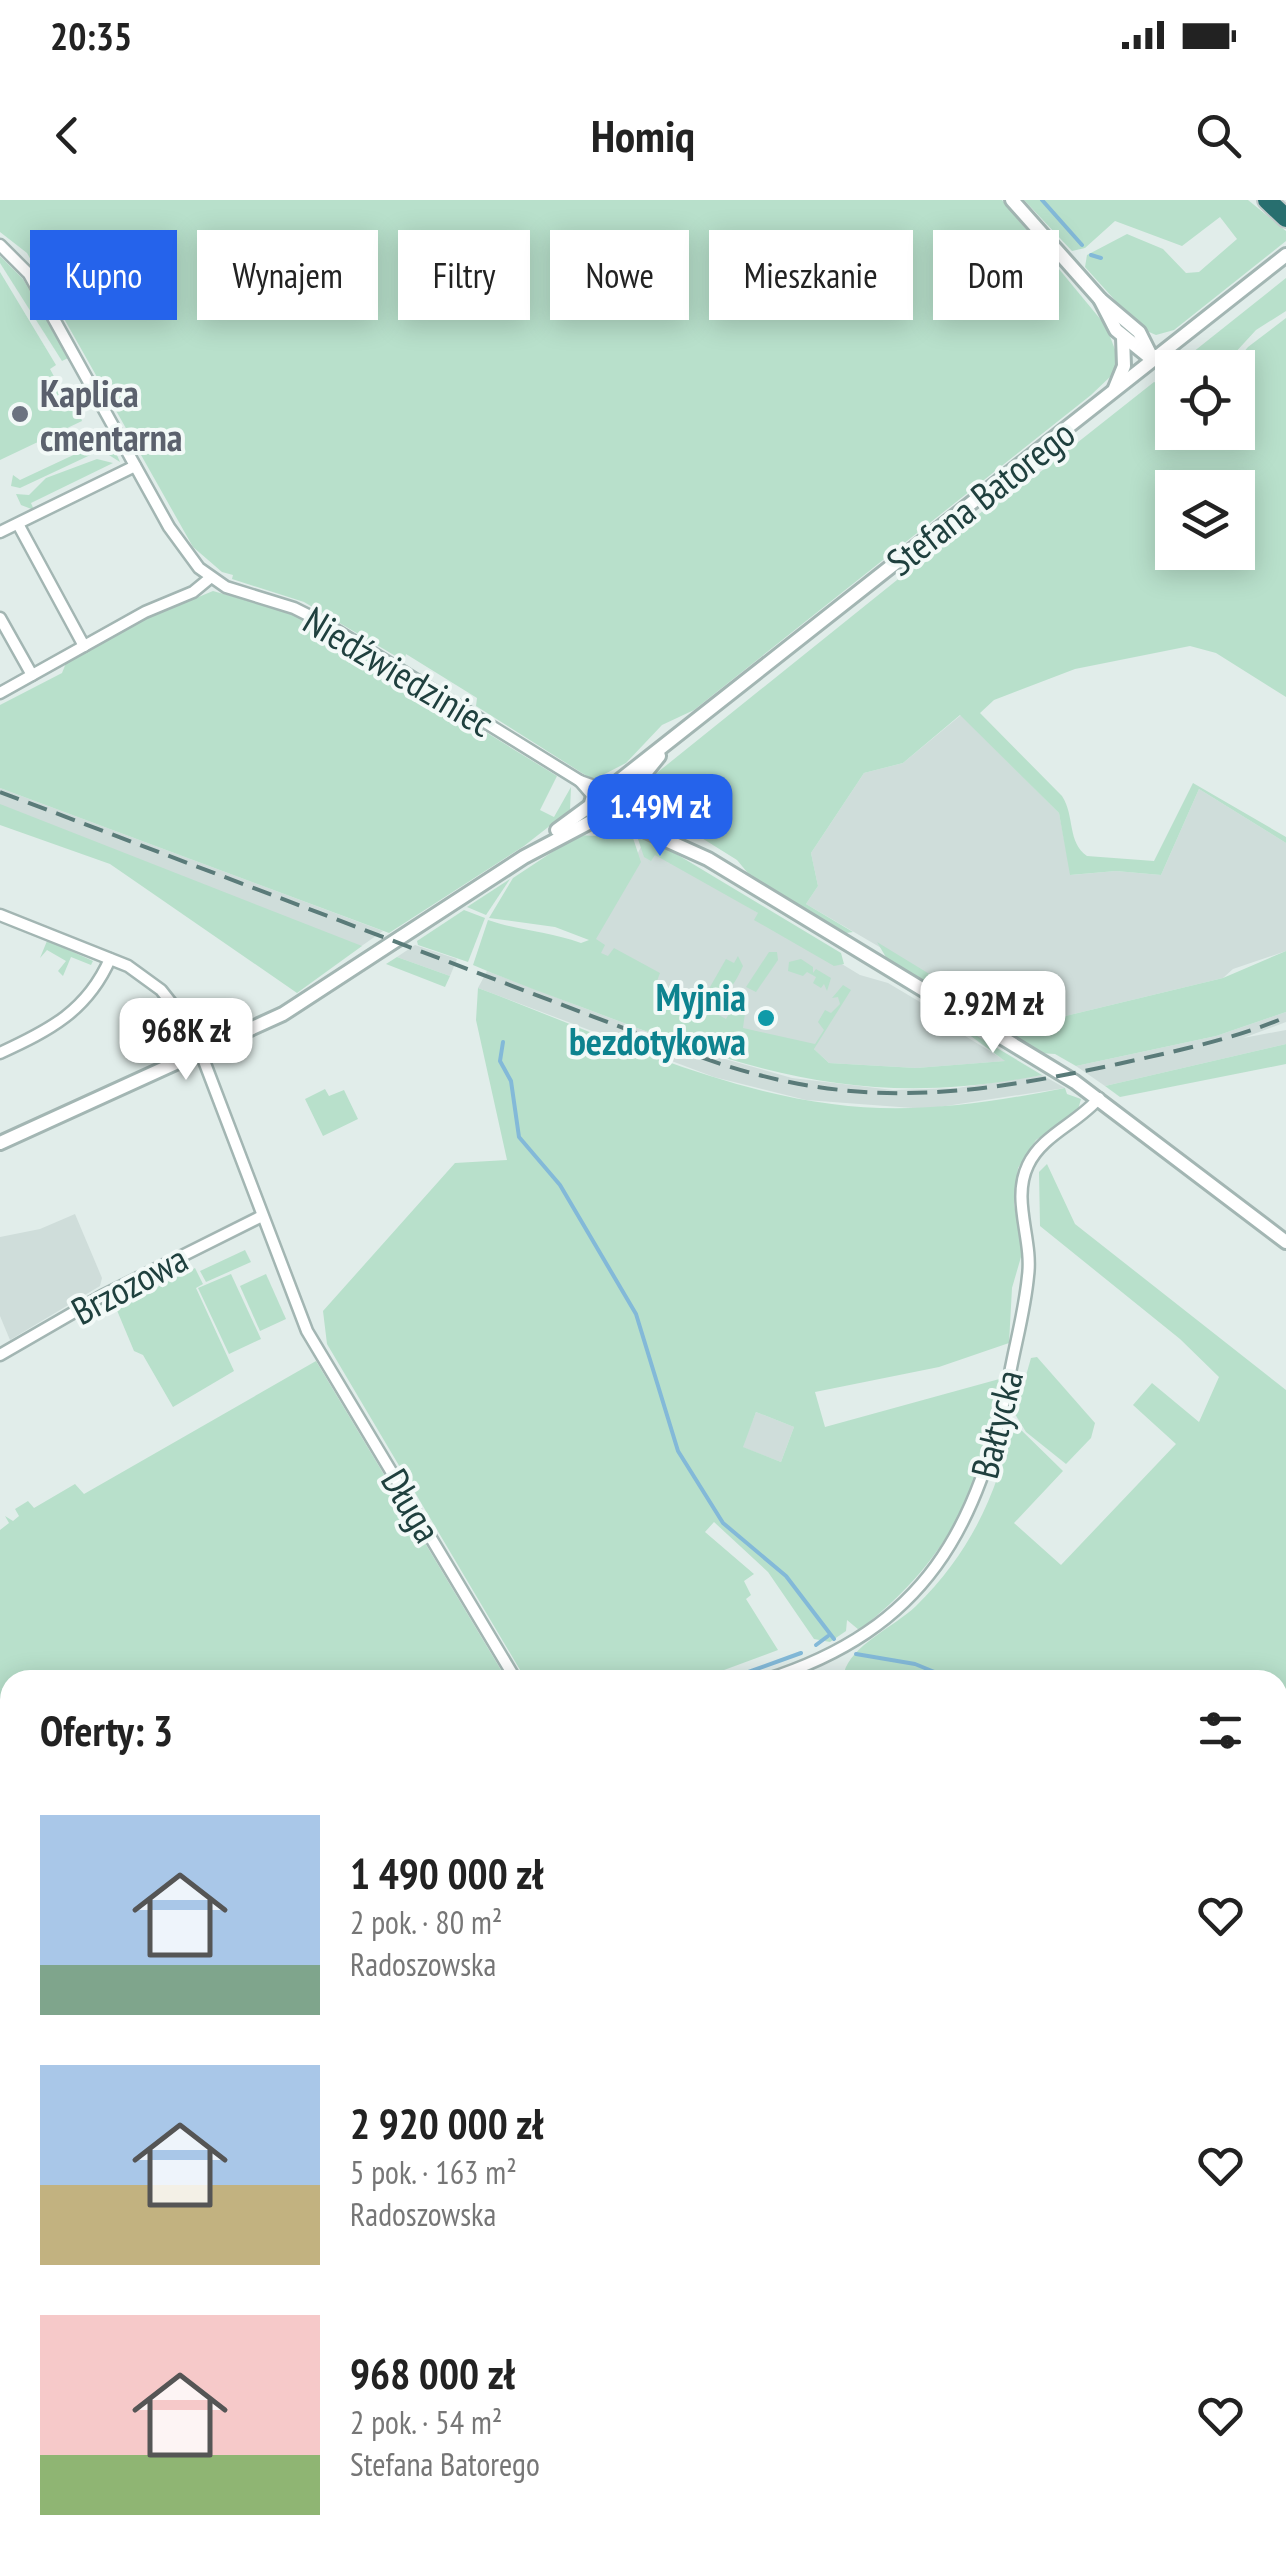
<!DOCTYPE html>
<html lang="pl">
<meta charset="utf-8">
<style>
:root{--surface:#fff;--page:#f6f6f6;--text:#222;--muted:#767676;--accent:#2563eb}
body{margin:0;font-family:"PT Sans Narrow",sans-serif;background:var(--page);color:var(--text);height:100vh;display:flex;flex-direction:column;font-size:38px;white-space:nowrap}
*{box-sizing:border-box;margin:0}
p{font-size:32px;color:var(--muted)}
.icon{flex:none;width:55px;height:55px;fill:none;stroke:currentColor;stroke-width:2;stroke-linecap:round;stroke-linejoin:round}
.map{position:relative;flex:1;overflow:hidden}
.sheet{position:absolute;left:0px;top:1470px;width:1288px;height:892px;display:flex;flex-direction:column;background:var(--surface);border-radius:30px 30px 0 0;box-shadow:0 5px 25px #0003}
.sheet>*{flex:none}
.banner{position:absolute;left:30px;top:30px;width:1228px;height:90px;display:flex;gap:20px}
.tools{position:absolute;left:1155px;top:150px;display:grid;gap:20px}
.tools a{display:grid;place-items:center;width:100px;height:100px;border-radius:0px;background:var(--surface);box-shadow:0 5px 25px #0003;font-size:50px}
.price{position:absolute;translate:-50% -85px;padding:0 22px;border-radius:20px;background:#fff;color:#222;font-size:32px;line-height:65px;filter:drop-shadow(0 2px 5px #0008)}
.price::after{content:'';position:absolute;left:50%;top:60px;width:30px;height:22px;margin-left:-15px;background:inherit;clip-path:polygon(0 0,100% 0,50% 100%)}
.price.current{background:var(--accent);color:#fff}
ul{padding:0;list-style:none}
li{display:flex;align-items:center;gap:30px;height:250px;padding:0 40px}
li span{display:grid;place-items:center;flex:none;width:280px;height:200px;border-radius:0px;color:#555}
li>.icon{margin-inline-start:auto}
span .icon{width:120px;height:120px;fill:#fffc;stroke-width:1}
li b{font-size:42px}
h2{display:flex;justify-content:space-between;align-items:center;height:120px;padding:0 40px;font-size:42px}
.chip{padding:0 35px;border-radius:0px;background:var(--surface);box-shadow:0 5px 25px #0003;font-size:35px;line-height:90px}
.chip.current{background:var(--accent);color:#fff}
.status{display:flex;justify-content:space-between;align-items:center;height:70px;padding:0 50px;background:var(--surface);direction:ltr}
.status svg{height:28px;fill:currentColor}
header{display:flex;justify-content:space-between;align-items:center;height:130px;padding:0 40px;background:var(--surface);font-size:45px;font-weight:700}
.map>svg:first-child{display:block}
.built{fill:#cfddda}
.green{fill:#b8e0cb;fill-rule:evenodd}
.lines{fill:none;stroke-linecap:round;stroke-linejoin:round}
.stream{stroke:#83b9d8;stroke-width:4}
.minor-casing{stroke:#a3b6b3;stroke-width:15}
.tertiary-casing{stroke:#a3b6b3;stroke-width:18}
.motorway-casing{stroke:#c0cac9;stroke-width:22}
.minor{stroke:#fff;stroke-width:10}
.tertiary{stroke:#fff;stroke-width:12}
.motorway{stroke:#286f6f;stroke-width:18}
.rail{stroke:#5a7b79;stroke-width:4;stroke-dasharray:20 10;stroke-linecap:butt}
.worship-dot{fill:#6b7280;stroke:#f2f9f7;stroke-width:4}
.culture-dot{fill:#0f9aa8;stroke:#f2f9f7;stroke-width:4}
.labels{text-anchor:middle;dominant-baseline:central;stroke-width:8;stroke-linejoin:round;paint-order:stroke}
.worship-label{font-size:38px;font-weight:bold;fill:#5b616d;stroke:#f2f9f7;text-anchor:start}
.street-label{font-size:38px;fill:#1f403e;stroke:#f2f9f7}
.culture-label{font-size:38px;font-weight:bold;fill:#0d838f;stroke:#f2f9f7;text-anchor:end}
</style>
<div class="status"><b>20:35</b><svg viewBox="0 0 49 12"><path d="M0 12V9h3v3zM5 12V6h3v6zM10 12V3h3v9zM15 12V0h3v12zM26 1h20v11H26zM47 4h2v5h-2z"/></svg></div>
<header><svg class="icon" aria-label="back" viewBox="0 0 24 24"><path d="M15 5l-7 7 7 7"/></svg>Homiq<svg class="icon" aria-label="search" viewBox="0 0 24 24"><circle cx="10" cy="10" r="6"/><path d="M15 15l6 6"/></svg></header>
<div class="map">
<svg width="1286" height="2362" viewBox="0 0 1286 2362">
<rect width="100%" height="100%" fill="#e1edea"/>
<g class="built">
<polygon points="961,515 1059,613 1071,675 1116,671 1161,675 1199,589 1286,643 1286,751 1233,769 1223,778 1053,819 1008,822 806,704 818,686 811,653 864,573 903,563"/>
<polygon points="0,588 383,731 353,752 0,613"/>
<polygon points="643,643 860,775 888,783 942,815 957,831 1006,861 916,868 829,863 814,849 573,780"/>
<polygon points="415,745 457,759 450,776 397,757"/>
<polygon points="487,771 700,852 792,878 893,890 957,888 1042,875 1065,888 926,909 806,900 714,877 478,788"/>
<polygon points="1286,812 1286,822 1243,838 1286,830 1286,844 1105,886 1076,866 1216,836"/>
<polygon points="75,1014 102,1078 100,1086 10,1140 0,1116 0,1037 40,1029"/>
<polygon points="756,1212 794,1227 781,1262 742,1247"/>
<polygon points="1286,1567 1286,1783 1278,1791 1278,1574"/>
</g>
<g class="green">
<polygon points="0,0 1002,0 1106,126 1119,160 1111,176 1091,195 694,510 662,525 626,563 593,580 476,506 477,498 406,454 404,461 304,402 232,379 233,375 222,372 193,347 27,53 0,32"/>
<polygon points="1024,0 1248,0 1286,31 1286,41 1174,130 1156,135 1140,128 1085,67 1087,55 1127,34 1163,49 1186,73 1199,72 1237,39 1220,17 1182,46 1115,21 1085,48 1072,51"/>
<polygon points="0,56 23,79 68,158 62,161 0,63"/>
<polygon points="0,72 56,165 50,169 65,197 73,193 82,221 0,260"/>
<polygon points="1286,78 1286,111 1256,130 1222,167 1173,168"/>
<path d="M 1286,118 L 1286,497 L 1216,453 L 1190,446 L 1075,469 L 994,500 L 980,513 L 1062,596 C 1075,616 1067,642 1087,656 L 1154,661 L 1193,583 L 1286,637 L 1286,643 L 1199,589 L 1161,675 L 1116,671 L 1070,675 L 1059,613 L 960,515 L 903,563 L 864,573 L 811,653 L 818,686 L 806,704 L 853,732 L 846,733 L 752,678 L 737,660 L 644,602 L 642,591 L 653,576 L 999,298 L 1020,288 L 1154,182 L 1172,189 L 1172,232 L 1238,232 L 1238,168 L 1231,167 L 1248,147 ZM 1172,288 L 1238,288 L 1238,352 L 1172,352 Z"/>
<polygon points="102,235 109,237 120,262 101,250 20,288 11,286 13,275 20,280 99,243 98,237"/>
<polygon points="97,259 113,263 31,303 34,310 21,305 16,294 29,295 46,278"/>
<polygon points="213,391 292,413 405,478 405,497 427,507 435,501 557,576 540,610 554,617 571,587 570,610 524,646 389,733 0,588 0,505 62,473 66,463 131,425"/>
<circle cx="613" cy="606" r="11"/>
<polygon points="0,604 362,746 297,793 110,664 0,625"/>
<path d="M 578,635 L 633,638 L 641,662 L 596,739 L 605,745 L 601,753 L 608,756 L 614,748 L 660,773 L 657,781 L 726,819 L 735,804 L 745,813 L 743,828 L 815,844 L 824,830 L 818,822 L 825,810 L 831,813 L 840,804 L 838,797 L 832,798 L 843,785 L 851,790 L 814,849 L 829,863 L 916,868 L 1005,861 L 942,815 L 1042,875 C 878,907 769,878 616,820 C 568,802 520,785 473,765 L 488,720 C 520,731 548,731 581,743 L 589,740 L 555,727 L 489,718 L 513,678 Z"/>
<polygon points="648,637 841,753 844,764 834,766 754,720 758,713 655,655 651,661 644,657 638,639"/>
<polygon points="510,679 486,715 467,707"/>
<polygon points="464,710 485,718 468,762 418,745 417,741"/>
<polygon points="47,741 51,742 93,761 91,765 71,757 63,776 58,771 66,761 47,750 40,758"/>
<polygon points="877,742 1008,822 1053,819 1223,778 1286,751 1286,812 1216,836 1076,866 1055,854 1039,853 887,759"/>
<polygon points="769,752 777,752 778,760 756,792 746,787"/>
<path d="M 738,756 L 743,766 C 735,783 727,800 706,794 L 726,759 L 734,763 Z"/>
<polygon points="397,757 450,776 445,787 386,764"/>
<polygon points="801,759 813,767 813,773 816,769 831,778 827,791 824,784 821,788 813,783 816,777 807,772 803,776 788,771 789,762"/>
<path d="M 478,788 C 593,831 709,888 832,904 C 911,915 988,903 1065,888 L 1067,894 L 1081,899 L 1077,913 L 1036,940 L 1018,968 L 1014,1004 L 1023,1050 L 1012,1088 L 1009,1143 L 939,1167 L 815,1192 L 825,1227 L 1003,1178 C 981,1288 950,1360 859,1430 L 847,1420 L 846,1431 L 830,1442 L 814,1439 L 768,1372 L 714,1322 L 705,1332 L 754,1374 L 744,1381 L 751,1395 L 746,1399 L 778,1450 L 697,1480 L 526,1480 L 327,1144 L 323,1111 L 455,963 L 507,960 L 476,820 ZM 756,1212 L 794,1227 L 781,1262 L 743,1247 Z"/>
<polygon points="1286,844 1286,864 1120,897 1105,886"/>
<polygon points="325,889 329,896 344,890 358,919 323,936 305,899"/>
<path d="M 1047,964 L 1075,1024 L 1286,1190 L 1286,1567 L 1278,1574 L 1278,1480 L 859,1480 L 844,1473 C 851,1445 894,1427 916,1406 C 970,1353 997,1295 1013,1222 L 1063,1271 L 1014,1323 L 1061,1365 L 1176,1244 L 1133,1205 L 1152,1183 L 1199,1222 L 1219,1177 L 1180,1139 L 1040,1026 L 1039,972 Z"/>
<polygon points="245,1050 251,1062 206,1082 200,1071"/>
<polygon points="195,1068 203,1084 196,1088 234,1171 173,1207 143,1155 134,1151 116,1108"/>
<polygon points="231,1074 261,1139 229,1154 198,1088"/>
<polygon points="266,1074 286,1119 260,1131 240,1086"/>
<polygon points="1037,1157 1095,1223 1091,1238 1066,1264 1026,1232 1015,1214 1031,1158"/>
<polygon points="316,1161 507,1480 10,1480 10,2072 4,2082 0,2076 0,1330 9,1323 5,1316 13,1321 19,1316 15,1309 28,1301 34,1308 75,1284 84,1294"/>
<polygon points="1278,1842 1286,1845 1286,1921 1278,1924"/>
<polygon points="1286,1950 1286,2126 1278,2114 1278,1952"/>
<polygon points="10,2115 10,2222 0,2222 0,2135"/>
<polygon points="1278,2125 1286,2136 1286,2227 1278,2216"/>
<polygon points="0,2260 10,2262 10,2352 288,2352 302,2362 0,2362"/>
</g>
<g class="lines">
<g class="stream">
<polyline points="1042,0 1082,45"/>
<polyline points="1091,55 1101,58"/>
<polyline points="503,842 500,861 511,881 519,937 560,985 636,1114 678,1251 723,1323 786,1376 834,1439"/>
<polyline points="816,1445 828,1436"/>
<polyline points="856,1454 915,1464 954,1480"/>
<polyline points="726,1480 801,1453"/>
<polyline points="1278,2120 1286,2131"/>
</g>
<g class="minor-casing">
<g id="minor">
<polyline points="0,45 29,74 169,327 199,368 226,387 294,408 326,424 580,581 600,588"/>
<polyline points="18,324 84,446"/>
<polyline points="0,332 135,266"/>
<polyline points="0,418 32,475"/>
<polyline points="0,493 145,412 193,392 210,378"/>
<polyline points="580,581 593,596"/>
<polyline points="0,715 128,766 161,790 176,809 201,853 307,1131 516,1480"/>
<path d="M 0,853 C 50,830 87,811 110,759"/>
<polyline points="0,1155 102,1096 260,1017"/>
<path d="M 765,1480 C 926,1429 978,1329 1010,1173 C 1016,1141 1025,1109 1028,1076 C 1033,1039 1011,1000 1028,965 C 1042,935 1078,923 1099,898"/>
</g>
</g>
<g class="tertiary-casing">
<g id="tertiary">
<polyline points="1012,0 1100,99 1139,132 1153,160"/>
<polyline points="1100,99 1116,130 1153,160"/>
<polyline points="1115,188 1124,166 1123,137"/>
<polyline points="615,584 1286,55"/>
<circle cx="612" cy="606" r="21"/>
<polyline points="629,593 659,556"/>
<polyline points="633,605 674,634"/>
<polyline points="626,622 708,659 1075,882 1286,1042"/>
<polyline points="557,630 591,605"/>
<polyline points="0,943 283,814 524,657 596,619"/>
</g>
</g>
<g class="motorway-casing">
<polyline id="motorway" points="1267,0 1286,18"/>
</g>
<use href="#minor" class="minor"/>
<use href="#tertiary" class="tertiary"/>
<use href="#motorway" class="motorway"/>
<path class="rail" d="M 0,592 L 692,854 C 847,911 960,898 1118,864 C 1175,851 1232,840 1286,817"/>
</g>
<circle class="worship-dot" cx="20" cy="214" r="10"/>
<circle class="culture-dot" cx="766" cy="818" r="10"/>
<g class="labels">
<g class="worship-label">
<text x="40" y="192">Kaplica<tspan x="40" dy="44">cmentarna</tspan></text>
</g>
<g class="street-label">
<text transform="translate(980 297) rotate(-38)">Stefana Batorego</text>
<text transform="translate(399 471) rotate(31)">Niedźwiedziniec</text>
<text transform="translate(129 1084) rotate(-28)">Brzozowa</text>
<text transform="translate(996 1224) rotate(-76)">Bałtycka</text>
<text transform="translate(412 1305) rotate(59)">Długa</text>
</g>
<g class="culture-label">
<text x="746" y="796">Myjnia<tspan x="746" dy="44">bezdotykowa</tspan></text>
</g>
</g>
</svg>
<div class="tools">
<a><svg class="icon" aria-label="locate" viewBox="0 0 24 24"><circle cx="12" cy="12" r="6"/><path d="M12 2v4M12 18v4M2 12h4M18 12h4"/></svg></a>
<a><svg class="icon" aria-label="layers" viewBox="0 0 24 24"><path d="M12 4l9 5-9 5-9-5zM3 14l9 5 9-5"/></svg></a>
</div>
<b class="price current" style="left:660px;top:659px">1.49M zł</b>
<b class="price" style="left:993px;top:856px">2.92M zł</b>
<b class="price" style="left:186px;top:883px">968K zł</b>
<div class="banner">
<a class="chip current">Kupno</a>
<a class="chip">Wynajem</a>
<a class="chip">Filtry</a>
<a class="chip">Nowe</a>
<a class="chip">Mieszkanie</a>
<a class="chip">Dom</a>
</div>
<section class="sheet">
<h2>Oferty: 3<svg class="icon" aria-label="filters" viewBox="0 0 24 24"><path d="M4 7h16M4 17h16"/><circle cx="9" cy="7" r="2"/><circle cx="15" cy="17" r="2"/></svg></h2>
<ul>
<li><span style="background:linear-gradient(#a9c7e8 75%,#7fa58c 0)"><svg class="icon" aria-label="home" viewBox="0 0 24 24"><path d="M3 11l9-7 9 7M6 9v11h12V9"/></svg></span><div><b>1 490 000 zł</b><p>2 pok. · 80 m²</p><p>Radoszowska</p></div><svg class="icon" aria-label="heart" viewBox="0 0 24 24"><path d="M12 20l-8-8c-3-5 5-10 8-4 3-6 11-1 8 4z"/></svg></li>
<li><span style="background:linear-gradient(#a9c7e8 60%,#c2b280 0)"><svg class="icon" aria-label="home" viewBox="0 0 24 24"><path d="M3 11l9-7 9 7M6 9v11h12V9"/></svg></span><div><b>2 920 000 zł</b><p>5 pok. · 163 m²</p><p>Radoszowska</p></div><svg class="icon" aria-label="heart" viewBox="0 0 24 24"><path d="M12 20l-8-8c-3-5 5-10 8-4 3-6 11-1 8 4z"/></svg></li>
<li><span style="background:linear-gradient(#f6c9c9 70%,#8fb573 0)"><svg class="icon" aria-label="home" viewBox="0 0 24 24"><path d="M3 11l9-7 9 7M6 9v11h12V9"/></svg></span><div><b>968 000 zł</b><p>2 pok. · 54 m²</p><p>Stefana Batorego</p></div><svg class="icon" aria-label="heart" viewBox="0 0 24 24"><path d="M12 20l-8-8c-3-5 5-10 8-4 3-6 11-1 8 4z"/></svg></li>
</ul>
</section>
</div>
